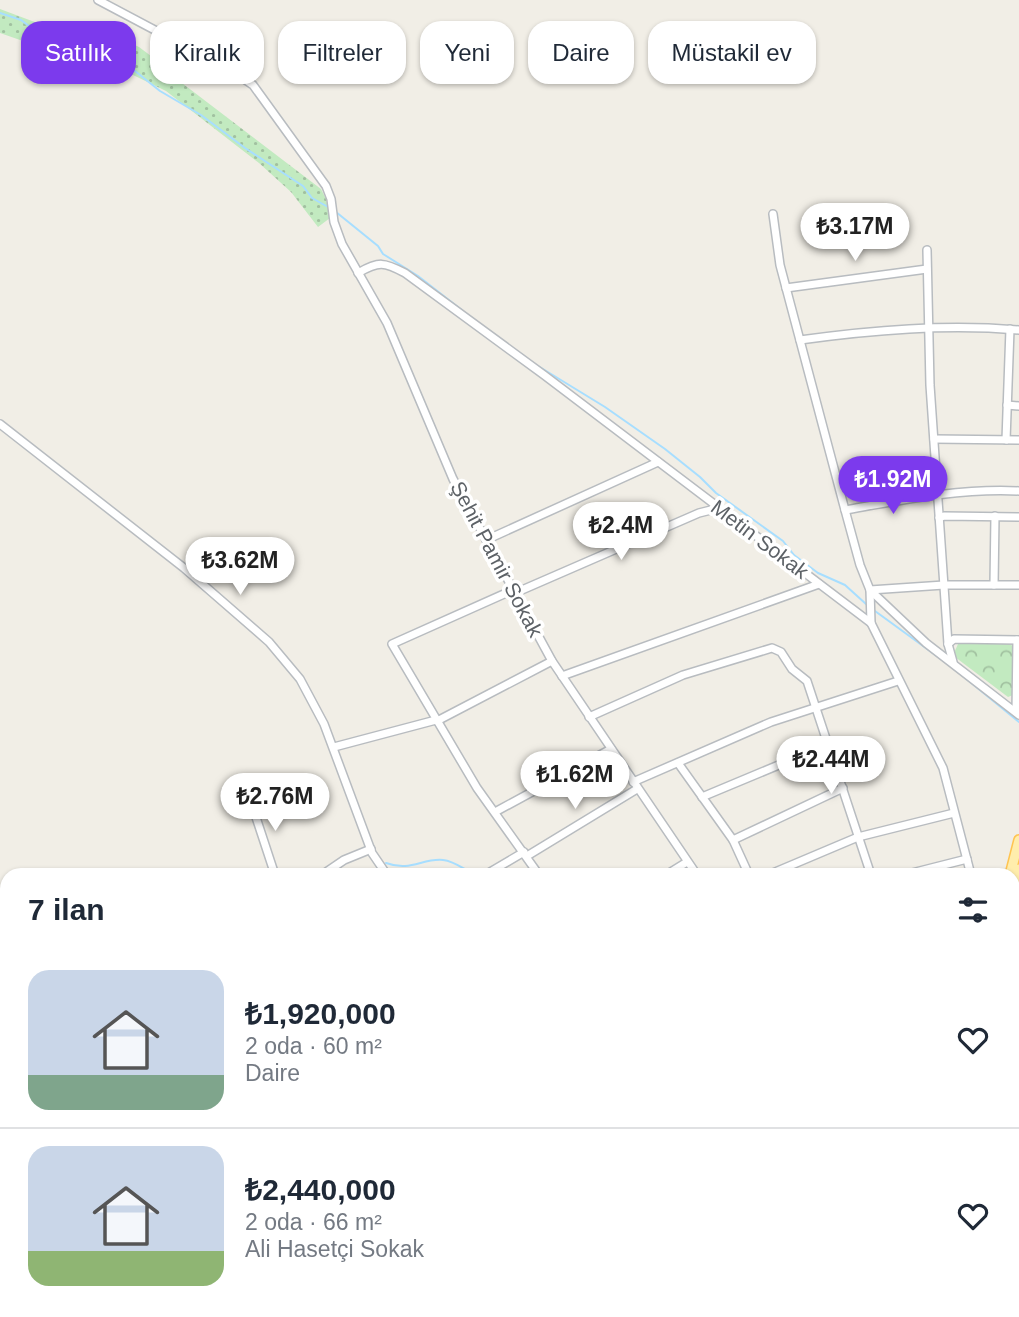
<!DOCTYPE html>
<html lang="tr">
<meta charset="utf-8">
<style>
:root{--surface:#fff;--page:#f6f6f7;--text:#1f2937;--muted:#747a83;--line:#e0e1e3;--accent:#7c3aed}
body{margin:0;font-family:Helvetica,sans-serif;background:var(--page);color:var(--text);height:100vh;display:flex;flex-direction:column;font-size:26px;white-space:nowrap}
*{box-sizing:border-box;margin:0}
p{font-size:23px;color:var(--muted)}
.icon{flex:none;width:38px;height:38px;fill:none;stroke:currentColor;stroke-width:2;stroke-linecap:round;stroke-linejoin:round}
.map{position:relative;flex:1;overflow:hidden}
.details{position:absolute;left:0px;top:868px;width:1020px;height:450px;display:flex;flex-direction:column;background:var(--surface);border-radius:21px 21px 0 0;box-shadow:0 2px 5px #0004}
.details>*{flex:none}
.guide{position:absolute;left:21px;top:21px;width:978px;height:63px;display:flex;gap:14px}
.price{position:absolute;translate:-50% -60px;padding:0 16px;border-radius:24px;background:#fff;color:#222;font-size:23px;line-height:46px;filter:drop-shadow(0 2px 4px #0008)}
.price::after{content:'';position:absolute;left:50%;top:42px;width:21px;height:16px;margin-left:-10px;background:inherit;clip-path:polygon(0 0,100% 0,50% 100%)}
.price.current{background:var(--accent);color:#fff}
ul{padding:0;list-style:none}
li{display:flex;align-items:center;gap:21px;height:175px;padding:0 28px}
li+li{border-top:2px solid var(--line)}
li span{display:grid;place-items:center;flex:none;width:196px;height:140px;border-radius:21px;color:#555}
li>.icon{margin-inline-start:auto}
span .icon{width:84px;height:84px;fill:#fffc;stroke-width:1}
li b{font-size:30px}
h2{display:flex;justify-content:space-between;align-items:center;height:84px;padding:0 28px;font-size:30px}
.chip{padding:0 24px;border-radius:21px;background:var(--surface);box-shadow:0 2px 5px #0004;font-size:24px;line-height:63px}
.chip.current{background:var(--accent);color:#fff}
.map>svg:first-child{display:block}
.grass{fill:url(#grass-dots)}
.park{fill:url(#park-crowns)}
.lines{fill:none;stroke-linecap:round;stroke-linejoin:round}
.stream{stroke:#a7deff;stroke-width:2}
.minor-casing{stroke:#b8bcc0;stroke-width:10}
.major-casing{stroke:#ffc451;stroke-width:12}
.minor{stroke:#fff;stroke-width:7}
.major{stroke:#ffedac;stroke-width:9}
.labels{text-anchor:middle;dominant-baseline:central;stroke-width:7;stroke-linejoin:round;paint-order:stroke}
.street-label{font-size:21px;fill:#5d6267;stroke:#fff}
</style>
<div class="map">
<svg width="1019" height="1317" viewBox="0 0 1019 1317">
<defs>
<pattern id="grass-dots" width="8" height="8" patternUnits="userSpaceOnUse" patternTransform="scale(1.75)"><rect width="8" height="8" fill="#c2eac0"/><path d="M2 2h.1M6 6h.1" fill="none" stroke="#a1c1a0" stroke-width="1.8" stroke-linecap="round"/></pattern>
<pattern id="park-crowns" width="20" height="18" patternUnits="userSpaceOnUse" patternTransform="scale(1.75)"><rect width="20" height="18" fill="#c2eac0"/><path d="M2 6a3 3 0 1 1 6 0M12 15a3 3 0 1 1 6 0" fill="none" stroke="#a1c1a0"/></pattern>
</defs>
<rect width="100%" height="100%" fill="#f1eee6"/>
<polygon class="grass" points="0,9 48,27 97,29 108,32 139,47 167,68 185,45 190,47 178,80 321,189 326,199 330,218 318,227 291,192 259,163 166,91 98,58 43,48 0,33"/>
<polygon class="park" points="1007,643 1013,646 1013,695 1008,697 955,657 954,653 958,644"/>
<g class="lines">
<g class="stream">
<polyline points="0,13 21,20 46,39 73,38 100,43 160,91 201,115 245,148 303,186 312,198 328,207"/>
<polyline points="336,212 378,246 383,254 418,276 463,311"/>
<polyline points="538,366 605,407 665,449 700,477 716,493 783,541 794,555 818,573 845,585 866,604"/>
<polyline points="875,611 945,662"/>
<polyline points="958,672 1019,722"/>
<path d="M 386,863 C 411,872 422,858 443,860 C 453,861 461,867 470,872"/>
<polyline points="646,1311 656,1317"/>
</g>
<g class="minor-casing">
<g id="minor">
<polyline points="98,0 234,72 253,85 326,186 331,199 334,222 342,244 387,323 453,479 552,661 697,875"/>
<polyline points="773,214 780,265 845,510 860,565 870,590 926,643 1019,715"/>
<polyline points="927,250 930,385 948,644 953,662"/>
<path d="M 358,273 C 379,261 384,262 405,273 L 544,375 L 871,623 L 943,768 L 971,875"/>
<polyline points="786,288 927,269"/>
<path d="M 800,340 C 873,330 945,324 1019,330"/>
<polyline points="1007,405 1019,406"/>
<polyline points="0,424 184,568 269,642 300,679 324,724 372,853 387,875"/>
<polyline points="934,439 1019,440"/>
<polyline points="1006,440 1010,329"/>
<path d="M 845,510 C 902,500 960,488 1019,491"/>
<polyline points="939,518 944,516 1019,517"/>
<polyline points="486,540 658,462"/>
<polyline points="994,585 995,516"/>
<polyline points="513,590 392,644 477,788 539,875"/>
<polyline points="515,593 699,513 719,508"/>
<polyline points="871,623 870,590 944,585 1019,585"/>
<polyline points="948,644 954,639 1019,640"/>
<polyline points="562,676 819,584"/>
<polyline points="1016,712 1017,640"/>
<polyline points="589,717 683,675 772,648 781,652 792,669 807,681 871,875"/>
<polyline points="437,721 552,661"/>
<polyline points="334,747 436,720"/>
<polyline points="678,763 733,840 749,875"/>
<polyline points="633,782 771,722 898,681"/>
<polyline points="702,797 829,744"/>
<polyline points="250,799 275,875"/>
<polyline points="495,812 611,749"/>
<polyline points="733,840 843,788"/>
<polyline points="527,856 637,789"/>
<polyline points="322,875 344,860 371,849"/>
<polyline points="485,875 524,852"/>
<polyline points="666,875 687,862"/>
<polyline points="768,875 858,837 954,813"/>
<polyline points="904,875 967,859"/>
<polyline points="1013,925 1019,925"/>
<polyline points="1013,963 1019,964"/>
<polyline points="0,1007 7,1005"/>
<polyline points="0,1115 7,1114"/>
<polyline points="0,1163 7,1170"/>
<polyline points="0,1297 7,1298"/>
<polyline points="64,1311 93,1317"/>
<polyline points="116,1311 121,1317"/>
<polyline points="310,1311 315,1317"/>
<polyline points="447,1311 447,1317"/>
<polyline points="509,1311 509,1317"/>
<polyline points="760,1311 765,1317"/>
<polyline points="812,1311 812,1317"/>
<polyline points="893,1311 902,1317"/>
<polyline points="960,1311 964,1317"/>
<polyline points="13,1317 13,1311"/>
<polyline points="276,1317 276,1311"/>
<polyline points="858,1317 860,1311"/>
<polyline points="930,1317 935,1311"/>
</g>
</g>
<g class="major-casing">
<g id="major">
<polyline points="1010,875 1019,840"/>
<polyline points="1013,902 1019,869"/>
<path d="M 1013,1042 C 1019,1121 1019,1203 1013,1282"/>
<polyline points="1001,1317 1002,1311"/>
<polyline points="1009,1317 1010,1311"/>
</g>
</g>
<use href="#minor" class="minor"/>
<use href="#major" class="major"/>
</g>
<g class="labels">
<g class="street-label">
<text transform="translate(760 539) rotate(37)">Metin Sokak</text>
<text transform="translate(497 559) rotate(62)">Şehit Pamir Sokak</text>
</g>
</g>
</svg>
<b class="price" style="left:855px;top:263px">₺3.17M</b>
<b class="price current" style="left:893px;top:516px">₺1.92M</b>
<b class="price" style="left:621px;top:562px">₺2.4M</b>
<b class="price" style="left:240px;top:597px">₺3.62M</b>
<b class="price" style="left:831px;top:796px">₺2.44M</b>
<b class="price" style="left:575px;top:811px">₺1.62M</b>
<b class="price" style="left:275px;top:833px">₺2.76M</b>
<div class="guide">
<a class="chip current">Satılık</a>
<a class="chip">Kiralık</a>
<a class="chip">Filtreler</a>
<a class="chip">Yeni</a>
<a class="chip">Daire</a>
<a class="chip">Müstakil ev</a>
</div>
<section class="details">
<h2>7 ilan<svg class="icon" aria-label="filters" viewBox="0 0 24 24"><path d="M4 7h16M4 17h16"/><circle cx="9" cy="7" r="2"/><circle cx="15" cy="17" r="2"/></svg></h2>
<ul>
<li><span style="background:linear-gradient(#c9d6e8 75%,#7fa58c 0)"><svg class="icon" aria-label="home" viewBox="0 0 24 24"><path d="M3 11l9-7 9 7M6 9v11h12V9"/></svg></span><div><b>₺1,920,000</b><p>2 oda · 60 m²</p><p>Daire</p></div><svg class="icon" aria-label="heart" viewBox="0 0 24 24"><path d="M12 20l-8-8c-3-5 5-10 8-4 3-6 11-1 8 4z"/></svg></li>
<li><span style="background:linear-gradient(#c9d6e8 75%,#8fb573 0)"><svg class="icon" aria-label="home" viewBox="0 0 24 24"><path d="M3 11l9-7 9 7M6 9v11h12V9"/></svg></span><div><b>₺2,440,000</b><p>2 oda · 66 m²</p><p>Ali Hasetçi Sokak</p></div><svg class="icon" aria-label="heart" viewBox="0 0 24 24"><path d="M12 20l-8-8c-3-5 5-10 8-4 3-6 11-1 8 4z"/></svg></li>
</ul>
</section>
</div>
